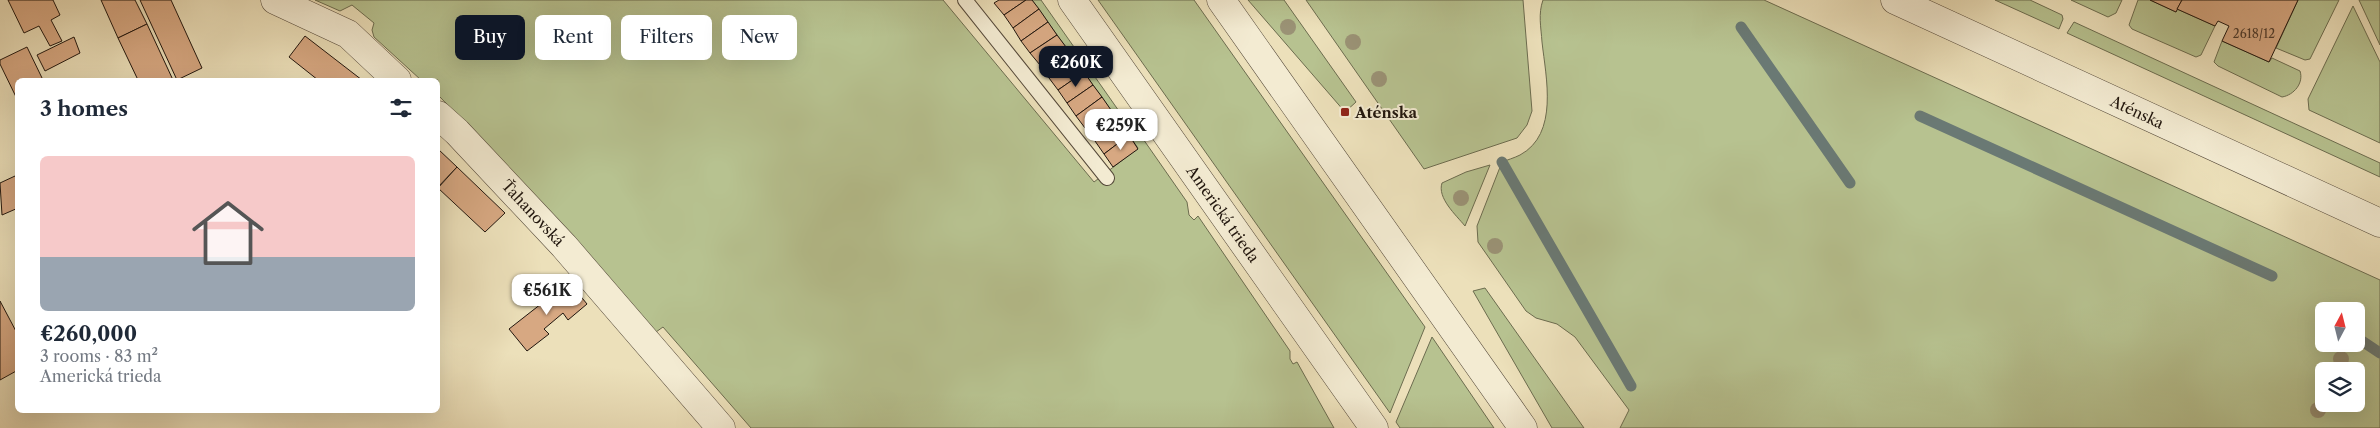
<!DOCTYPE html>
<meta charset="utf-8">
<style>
:root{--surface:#fff;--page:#f6f6f7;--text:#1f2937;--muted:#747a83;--line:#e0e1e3;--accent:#111827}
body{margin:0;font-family:"Libre Caslon Text",serif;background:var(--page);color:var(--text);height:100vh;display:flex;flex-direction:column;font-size:19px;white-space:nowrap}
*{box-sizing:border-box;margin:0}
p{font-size:16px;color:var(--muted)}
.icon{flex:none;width:28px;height:28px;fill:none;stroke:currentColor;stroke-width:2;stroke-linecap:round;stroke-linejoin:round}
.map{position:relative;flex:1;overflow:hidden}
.details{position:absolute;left:15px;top:78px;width:425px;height:335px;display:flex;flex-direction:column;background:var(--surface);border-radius:8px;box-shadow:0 5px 20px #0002}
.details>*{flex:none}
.hud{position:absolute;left:455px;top:15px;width:475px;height:45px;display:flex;gap:10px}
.needle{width:32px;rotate:7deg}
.tools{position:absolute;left:2315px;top:302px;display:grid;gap:10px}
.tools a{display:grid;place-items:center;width:50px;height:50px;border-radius:8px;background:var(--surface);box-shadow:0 5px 20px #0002;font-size:25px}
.price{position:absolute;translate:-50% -42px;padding:0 11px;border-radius:10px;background:#fff;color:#222;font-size:16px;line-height:32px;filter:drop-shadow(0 1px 2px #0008)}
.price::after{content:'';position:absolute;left:50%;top:30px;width:15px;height:11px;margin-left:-8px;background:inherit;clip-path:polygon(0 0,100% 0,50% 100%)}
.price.active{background:var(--accent);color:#fff}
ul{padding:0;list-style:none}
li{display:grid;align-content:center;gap:10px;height:265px;padding:0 25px}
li+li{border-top:1px solid var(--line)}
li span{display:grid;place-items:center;height:155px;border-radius:8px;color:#555}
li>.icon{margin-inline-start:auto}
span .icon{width:90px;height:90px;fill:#fffc;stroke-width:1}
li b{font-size:21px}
h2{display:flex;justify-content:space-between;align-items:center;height:60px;padding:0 25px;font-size:21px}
.tag{padding:0 18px;border-radius:8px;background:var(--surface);box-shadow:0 5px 20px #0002;font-size:18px;line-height:45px}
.tag.active{background:var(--accent);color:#fff}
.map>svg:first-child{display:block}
.green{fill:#b7c290;stroke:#6c6c4f;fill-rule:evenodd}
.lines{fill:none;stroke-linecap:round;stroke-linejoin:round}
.stream{stroke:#6a7974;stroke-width:11}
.building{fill:#d7a882;stroke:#21160e}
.service-casing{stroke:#544839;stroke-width:16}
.minor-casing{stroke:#544839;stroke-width:29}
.tertiary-casing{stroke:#544839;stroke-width:29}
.service{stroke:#f3ebd2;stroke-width:14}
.minor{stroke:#f3ebd2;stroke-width:28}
.tertiary{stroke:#f3ebd2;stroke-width:28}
.tree{fill:#9a9275}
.poi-dot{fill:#8f2418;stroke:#f3ebd2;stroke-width:2}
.labels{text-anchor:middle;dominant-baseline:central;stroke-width:4;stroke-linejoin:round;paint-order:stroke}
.number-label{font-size:12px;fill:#4e3a2b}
.poi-label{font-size:15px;font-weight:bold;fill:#21160e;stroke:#f3ebd2;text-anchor:start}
.street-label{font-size:15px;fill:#21160e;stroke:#f3ebd2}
</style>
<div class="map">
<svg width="2380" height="428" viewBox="0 0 2380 428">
<rect width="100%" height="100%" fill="#ece0ba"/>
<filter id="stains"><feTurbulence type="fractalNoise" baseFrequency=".004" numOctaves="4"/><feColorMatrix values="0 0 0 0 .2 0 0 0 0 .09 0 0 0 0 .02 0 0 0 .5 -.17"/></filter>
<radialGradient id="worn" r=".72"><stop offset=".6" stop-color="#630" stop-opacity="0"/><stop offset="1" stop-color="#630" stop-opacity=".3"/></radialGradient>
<g class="green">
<polygon points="315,0 943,0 1094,182 1138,148 1032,0 1041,0 1121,114 1125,113 1187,202 1189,215 1194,220 1198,216 1290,351 1290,359 1293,364 1297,362 1334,428 751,428 663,327 656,332 495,153 438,95 438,80 421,80 374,37 372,30 374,23 352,5 340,11"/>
<polygon points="1098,0 1194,0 1425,327 1390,413"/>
<polygon points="1248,0 1284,0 1356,102 1345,112"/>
<polygon points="1306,0 1523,0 1532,111 1527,125 1517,138 1424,169"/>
<path d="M 1543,0 L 1764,0 L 2380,280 L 2380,428 L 1620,428 L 1629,410 L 1575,337 L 1557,324 L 1536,318 L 1526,311 L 1478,242 L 1477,226 L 1502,162 C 1507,160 1514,158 1520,155 C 1559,134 1546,78 1542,42 C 1541,27 1538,14 1543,0 ZM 2324,311 L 2356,311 L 2356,344 L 2324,344 ZM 2324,371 L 2356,371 L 2356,404 L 2324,404 Z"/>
<polygon points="1995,0 2030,0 2062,15 2063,19 2059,29"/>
<polygon points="2071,0 2122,0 2116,13 2108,17"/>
<polygon points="2138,0 2150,0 2176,12 2177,9 2215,26 2201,55 2196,57 2132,29 2129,25"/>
<polygon points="2298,0 2339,0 2310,59 2305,60 2276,48"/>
<polygon points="2359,0 2380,0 2380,45"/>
<polygon points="2353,6 2380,62 2380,143 2309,110 2308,99"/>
<polygon points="2074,22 2380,163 2380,177 2067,33"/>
<path d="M 2222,41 L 2269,62 L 2272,58 L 2300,71 C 2304,83 2294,95 2282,97 L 2218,66 L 2214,62 Z"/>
<path d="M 1490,165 L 1465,226 C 1456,215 1437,198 1442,183 L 1466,172 Z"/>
<polygon points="1485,288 1584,428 1552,428 1473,291"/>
<polygon points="1432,337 1494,428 1400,428 1396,422"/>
</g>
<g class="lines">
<g class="stream">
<polyline points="1741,27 1850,183"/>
<polyline points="1920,116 2272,276"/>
<polyline points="1502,162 1631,386"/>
<polyline points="2356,337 2380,353"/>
</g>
</g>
<g class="building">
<polygon points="8,0 53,0 60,15 51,20 62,41 50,46 39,26 24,33"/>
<polygon points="101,0 135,0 147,24 118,38"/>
<polygon points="140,0 171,0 202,68 177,80"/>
<polygon points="999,0 1026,0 1004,15 994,3"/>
<polygon points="1026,0 1032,0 1039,9 1013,28 1004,15"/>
<polygon points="2150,0 2182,0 2176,12"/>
<polygon points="2182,0 2298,0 2269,62 2222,41 2229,26 2218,21 2215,26 2177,9"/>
<polygon points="1039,9 1048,22 1021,41 1013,28"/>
<polygon points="1048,22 1057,35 1030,53 1021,41"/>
<polygon points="147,24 173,80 138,80 118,38"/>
<polygon points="1057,35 1066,47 1040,65 1030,53"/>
<polygon points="305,36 362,80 318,80 289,57"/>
<polygon points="74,37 80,53 45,71 37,55"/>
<polygon points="27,47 43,80 18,80 18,101 0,64 0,60"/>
<polygon points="1066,47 1075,60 1049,78 1040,65"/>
<polygon points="1075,60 1084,72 1058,90 1049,78"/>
<polygon points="1084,72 1093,85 1067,103 1058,90"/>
<polygon points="1093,85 1102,97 1076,116 1067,103"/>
<polygon points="1102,97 1111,110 1085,128 1076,116"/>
<polygon points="1111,110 1120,123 1095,141 1086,128"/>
<polygon points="1120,123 1129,135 1104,154 1095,141"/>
<polygon points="1129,135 1138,149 1113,167 1104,154"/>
<polygon points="438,149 457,167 438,187"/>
<polygon points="457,167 505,213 485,232 438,188"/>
<polygon points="15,176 18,181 18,208 2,215 0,183"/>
<polygon points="569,282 587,304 568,320 563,313 544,329 549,334 527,351 509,329"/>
<polygon points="0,301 18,335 18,370 0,380"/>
</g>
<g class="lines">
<g class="service-casing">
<polyline id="service" points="965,0 1107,178"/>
</g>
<g class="minor-casing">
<g id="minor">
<polyline points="275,0 348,34 397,80"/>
<polyline points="1895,0 2380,223"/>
<polyline points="438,115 457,132 564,246 721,428"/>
</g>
</g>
<g class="tertiary-casing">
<g id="tertiary">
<polyline points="1072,0 1374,428"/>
<polyline points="1221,0 1523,428"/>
</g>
</g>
<use href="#service" class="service"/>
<use href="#minor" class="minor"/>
<use href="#tertiary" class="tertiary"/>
</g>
<g class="tree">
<circle cx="1288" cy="27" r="8"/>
<circle cx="1353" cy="42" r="8"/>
<circle cx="1379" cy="79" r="8"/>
<circle cx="1461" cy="198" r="8"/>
<circle cx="1495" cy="246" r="8"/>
<circle cx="2341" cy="359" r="8"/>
<circle cx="2318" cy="410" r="8"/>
</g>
<rect class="poi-dot" x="1340" y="107" width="10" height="10" rx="2.5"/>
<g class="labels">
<g class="number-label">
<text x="2254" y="33">2618/12</text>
</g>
<g class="poi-label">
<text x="1355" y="112">Aténska</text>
</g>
<g class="street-label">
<text transform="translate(2137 112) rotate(25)">Aténska</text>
<text transform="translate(533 213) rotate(47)">Ťahanovská</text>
<text transform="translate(1223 214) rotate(55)">Americká trieda</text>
</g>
</g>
<rect width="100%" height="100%" filter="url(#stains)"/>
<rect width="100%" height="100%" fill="url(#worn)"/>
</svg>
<div class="tools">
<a><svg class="needle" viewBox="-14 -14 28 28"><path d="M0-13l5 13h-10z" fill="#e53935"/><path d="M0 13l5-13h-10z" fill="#747a83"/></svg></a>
<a><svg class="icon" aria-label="layers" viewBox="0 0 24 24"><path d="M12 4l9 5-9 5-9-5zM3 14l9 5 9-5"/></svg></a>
</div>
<b class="price active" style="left:1076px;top:88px">€260K</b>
<b class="price" style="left:1121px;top:151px">€259K</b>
<b class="price" style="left:547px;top:316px">€561K</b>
<div class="hud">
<a class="tag active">Buy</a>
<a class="tag">Rent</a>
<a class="tag">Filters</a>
<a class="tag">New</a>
</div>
<section class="details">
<h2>3 homes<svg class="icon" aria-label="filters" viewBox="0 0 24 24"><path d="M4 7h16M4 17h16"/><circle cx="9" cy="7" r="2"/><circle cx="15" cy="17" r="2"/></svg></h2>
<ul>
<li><span style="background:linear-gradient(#f6c9c9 65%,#9aa5b1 0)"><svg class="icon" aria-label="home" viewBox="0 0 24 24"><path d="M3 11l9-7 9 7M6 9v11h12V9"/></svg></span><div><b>€260,000</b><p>3 rooms · 83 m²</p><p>Americká trieda</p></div></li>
</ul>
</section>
</div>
